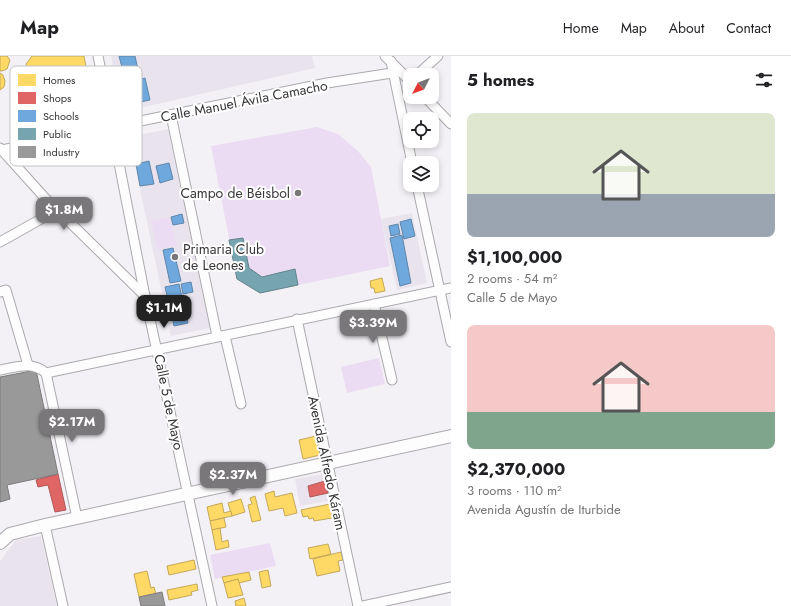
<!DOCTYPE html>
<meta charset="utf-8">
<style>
:root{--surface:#fff;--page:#f6f6f6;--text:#202124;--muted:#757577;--line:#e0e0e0;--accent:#7a777b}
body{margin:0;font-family:Jost,sans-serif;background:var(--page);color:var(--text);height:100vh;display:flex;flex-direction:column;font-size:15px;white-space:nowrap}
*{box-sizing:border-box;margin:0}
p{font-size:13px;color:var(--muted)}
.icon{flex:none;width:22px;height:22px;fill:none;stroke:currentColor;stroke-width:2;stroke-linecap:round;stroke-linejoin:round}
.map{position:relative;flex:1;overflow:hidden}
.panel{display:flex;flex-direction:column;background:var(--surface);width:340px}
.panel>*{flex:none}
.needle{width:26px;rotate:228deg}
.buttons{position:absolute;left:403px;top:12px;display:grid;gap:8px}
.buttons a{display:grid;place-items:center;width:36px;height:36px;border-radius:8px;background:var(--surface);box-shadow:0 2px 6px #0003;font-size:20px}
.price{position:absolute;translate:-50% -34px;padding:0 9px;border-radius:8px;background:var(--accent);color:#fff;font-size:13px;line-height:26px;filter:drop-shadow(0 1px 2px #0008)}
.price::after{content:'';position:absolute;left:50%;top:24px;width:12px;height:9px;margin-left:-6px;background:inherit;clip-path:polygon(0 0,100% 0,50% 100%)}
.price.selected{background:#222;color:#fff}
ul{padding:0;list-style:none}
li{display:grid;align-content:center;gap:8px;height:212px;padding:0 16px}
li span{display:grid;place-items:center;height:124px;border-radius:8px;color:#555}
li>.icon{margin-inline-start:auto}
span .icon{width:72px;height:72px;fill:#fffc;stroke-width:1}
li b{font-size:17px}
h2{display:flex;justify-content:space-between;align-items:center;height:48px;padding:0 16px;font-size:17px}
header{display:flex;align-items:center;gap:24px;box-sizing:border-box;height:56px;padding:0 20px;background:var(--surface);border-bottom:1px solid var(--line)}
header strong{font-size:19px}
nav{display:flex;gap:22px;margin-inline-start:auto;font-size:14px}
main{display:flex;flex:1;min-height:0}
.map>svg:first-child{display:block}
.built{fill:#e9e3ed}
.green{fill:#ebdcf3}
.homes{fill:#ffd966;stroke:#c3a858}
.shops{fill:#e06666;stroke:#ae5858}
.schools{fill:#6fa8dc;stroke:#5e86ab}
.public{fill:#76a5af;stroke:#63848c}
.industry{fill:#999;stroke:#7c7b7c}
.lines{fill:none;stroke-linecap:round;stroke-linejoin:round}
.street-casing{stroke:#aba9ad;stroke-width:11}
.secondary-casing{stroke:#aba9ad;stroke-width:14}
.street{stroke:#fdfdfe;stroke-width:9}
.secondary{stroke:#fdfdfe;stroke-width:12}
.poi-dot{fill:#7a777b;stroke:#fff;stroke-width:1.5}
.labels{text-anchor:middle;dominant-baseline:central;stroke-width:4;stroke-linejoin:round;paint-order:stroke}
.street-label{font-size:14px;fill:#383639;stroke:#fff}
.poi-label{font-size:14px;fill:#383639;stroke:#fff;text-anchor:end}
.key{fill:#fff;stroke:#c3c3c4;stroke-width:1}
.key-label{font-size:11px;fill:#383639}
</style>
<header>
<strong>Map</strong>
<nav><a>Home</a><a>Map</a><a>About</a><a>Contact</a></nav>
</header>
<main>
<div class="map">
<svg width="451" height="550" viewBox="0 0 451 550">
<rect width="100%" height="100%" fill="#f4f1f6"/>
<g class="built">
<polygon points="111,0 312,0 315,12 122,56"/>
<polygon points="168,73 210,272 171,280 129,81"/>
<polygon points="412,157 427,227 397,234 381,163"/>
<polygon points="323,418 328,445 300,450 295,423"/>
<polygon points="41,480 57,550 0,550 0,505 16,484"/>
</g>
<g class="green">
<polygon points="317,71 338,78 358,95 371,111 390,210 260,237 237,223 211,90"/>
<polygon points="170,161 177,189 158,194 151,165"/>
<polygon points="379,302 385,328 347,337 341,311"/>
<polygon points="270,487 276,510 215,523 210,499"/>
</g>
<g class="homes">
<polygon points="0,0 7,0 10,4 7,13 2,15 0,15"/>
<polygon points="32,0 84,0 88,21 74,42 52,47 31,33 26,8"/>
<polygon points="0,17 3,19 5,25 4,31 0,34"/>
<polygon points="382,222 385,235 375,237 374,232 371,232 370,225"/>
<polygon points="316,380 320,399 303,403 299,384"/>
<polygon points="274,435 275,441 292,437 297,457 285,460 283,452 269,455 265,438"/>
<polygon points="255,440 261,464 252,466 248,449 252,448 250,442"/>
<polygon points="241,443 245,456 232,460 228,447"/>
<polygon points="222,447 224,457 231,455 232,460 210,465 207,451"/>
<polygon points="330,448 332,462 314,465 313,462 309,463 308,460 303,461 301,454"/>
<polygon points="224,462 226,471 212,474 210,465"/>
<polygon points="220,472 222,486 228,484 229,491 216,494 212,474"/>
<polygon points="328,488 331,498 310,503 308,492"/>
<polygon points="341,496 343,504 338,505 340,515 317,520 313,503"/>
<polygon points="194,504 196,513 169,519 167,510"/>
<polygon points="268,514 271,530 262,532 259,516"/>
<polygon points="147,515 151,532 154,531 156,538 139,541 134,518"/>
<polygon points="249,516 251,524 239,527 238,523 224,527 222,521"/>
<polygon points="238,523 243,539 228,542 224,527"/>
<polygon points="197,528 198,534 191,536 192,539 169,544 167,534"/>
<polygon points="244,542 246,550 236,550 235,545"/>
</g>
<g class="shops">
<polygon points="58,418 66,454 55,456 48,429 38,431 36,424"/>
<polygon points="325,425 328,437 310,441 308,430"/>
</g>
<g class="schools">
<polygon points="119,0 135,0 140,23 126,27"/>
<polygon points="145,22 150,44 126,49 123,35 135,33 134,25"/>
<polygon points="149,105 154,128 140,130 136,108"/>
<polygon points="169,107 173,123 160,127 156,110"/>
<polygon points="182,158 184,167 173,169 171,161"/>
<polygon points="411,163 415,180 404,183 400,166"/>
<polygon points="398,168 400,178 391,180 389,170"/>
<polygon points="402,179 411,227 400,230 390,182"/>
<polygon points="173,192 181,225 170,227 163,194"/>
<polygon points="191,226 193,236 183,238 181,228"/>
<polygon points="179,228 188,267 174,270 165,231"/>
</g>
<polygon class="public" points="243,182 249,212 262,221 295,213 298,229 260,237 237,223 229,184"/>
<g class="industry">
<polygon points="36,314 58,418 7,429 10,443 0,446 0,321"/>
<polygon points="162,536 165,550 141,550 139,541"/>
</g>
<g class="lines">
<g class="street-casing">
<g id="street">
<polyline points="98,0 145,240 212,550"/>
<polyline points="385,0 410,25"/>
<polyline points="391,5 412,107"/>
<polyline points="417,19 438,0"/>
<polyline points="425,41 451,68"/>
<polyline points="171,59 217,280"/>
<polyline points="0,92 45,142 145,240"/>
<polyline points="2,94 111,71 327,27 392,17"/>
<polyline points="417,129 451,286"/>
<polyline points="0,186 57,154"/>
<polyline points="0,236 6,234 28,309"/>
<polyline points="374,248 392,324"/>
<polyline points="297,263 358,550"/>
<polyline points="225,280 241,348"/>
<path d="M 0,314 C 17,311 32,305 46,317"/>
<polyline points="46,317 451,232"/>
<polyline points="46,317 77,462"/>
<polyline points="45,469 63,550"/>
<polyline points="363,550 451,531"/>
</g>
</g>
<g class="secondary-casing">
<polyline id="secondary" points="0,487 10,478 45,469 451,380"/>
</g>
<use href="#street" class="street"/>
<use href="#secondary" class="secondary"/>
</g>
<g class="poi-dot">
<circle cx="298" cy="137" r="4"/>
<circle cx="175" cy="201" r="4"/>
</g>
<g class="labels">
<g class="street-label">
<text transform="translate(244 45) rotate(-11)">Calle Manuel Ávila Camacho</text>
<text transform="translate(169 346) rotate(78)">Calle 5 de Mayo</text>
<text transform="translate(327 407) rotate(78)">Avenida Alfredo Káram</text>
</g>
<g class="poi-label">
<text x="290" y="137">Campo de Béisbol</text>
<text x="183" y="193" text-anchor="start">Primaria Club<tspan x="183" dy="16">de Leones</tspan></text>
</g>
</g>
<rect x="10" y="10" width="132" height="100" rx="6" class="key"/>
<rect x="18" y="18" width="18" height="12" fill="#ffd966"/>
<rect x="18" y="36" width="18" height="12" fill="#e06666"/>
<rect x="18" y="54" width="18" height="12" fill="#6fa8dc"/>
<rect x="18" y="72" width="18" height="12" fill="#76a5af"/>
<rect x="18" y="90" width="18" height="12" fill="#999"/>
<g class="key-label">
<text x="43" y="28">Homes</text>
<text x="43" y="46">Shops</text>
<text x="43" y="64">Schools</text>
<text x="43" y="82">Public</text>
<text x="43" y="100">Industry</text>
</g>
</svg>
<div class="buttons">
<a><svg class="needle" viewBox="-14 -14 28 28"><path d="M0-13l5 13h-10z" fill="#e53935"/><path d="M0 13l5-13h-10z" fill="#757577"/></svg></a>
<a><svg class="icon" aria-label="locate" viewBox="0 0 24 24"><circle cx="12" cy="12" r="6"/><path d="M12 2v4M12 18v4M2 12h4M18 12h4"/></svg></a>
<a><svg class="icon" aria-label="layers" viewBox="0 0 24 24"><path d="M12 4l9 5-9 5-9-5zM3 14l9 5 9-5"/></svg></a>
</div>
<b class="price" style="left:64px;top:175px">$1.8M</b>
<b class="price selected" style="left:164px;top:273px">$1.1M</b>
<b class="price" style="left:373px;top:288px">$3.39M</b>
<b class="price" style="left:72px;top:387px">$2.17M</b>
<b class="price" style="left:233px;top:440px">$2.37M</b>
</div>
<section class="panel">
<h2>5 homes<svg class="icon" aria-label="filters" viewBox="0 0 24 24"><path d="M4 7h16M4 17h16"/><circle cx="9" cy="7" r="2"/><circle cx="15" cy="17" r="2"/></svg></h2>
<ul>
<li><span style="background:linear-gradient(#dfe7d0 65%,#9aa5b1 0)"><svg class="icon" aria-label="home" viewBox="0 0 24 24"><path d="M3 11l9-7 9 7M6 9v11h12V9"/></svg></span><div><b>$1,100,000</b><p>2 rooms · 54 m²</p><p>Calle 5 de Mayo</p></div></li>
<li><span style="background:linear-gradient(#f6c9c9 70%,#7fa58c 0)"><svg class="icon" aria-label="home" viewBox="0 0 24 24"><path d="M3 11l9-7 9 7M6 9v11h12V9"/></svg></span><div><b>$2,370,000</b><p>3 rooms · 110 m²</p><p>Avenida Agustín de Iturbide</p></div></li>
</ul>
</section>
</main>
